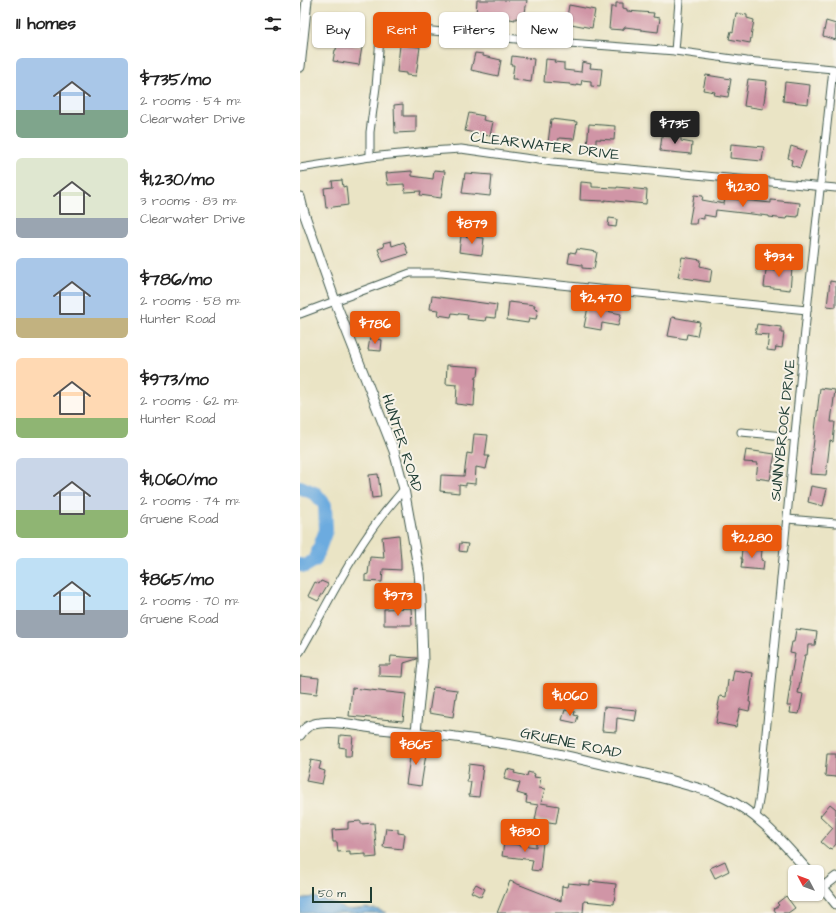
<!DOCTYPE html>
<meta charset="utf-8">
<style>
:root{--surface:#fff;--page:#f2f2f2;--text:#222;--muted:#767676;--accent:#ea580c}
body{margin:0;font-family:"Architects Daughter",sans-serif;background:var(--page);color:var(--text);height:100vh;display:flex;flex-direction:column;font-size:15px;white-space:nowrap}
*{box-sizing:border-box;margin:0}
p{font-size:13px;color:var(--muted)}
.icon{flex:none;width:22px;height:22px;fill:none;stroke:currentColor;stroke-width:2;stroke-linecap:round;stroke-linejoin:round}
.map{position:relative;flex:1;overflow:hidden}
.sheet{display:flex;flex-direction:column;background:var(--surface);width:300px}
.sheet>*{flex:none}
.guide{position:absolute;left:12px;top:12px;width:380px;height:36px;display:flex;gap:8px}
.needle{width:26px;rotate:311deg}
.controls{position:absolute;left:488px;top:865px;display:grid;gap:8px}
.controls a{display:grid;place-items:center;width:36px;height:36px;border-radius:6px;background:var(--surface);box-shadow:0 1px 3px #0004;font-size:20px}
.scale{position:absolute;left:12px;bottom:10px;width:60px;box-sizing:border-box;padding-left:4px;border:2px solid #1f3d34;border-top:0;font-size:11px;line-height:14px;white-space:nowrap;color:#1f3d34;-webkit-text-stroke:3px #f7f3e8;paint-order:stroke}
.price{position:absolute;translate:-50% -34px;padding:0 9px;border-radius:4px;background:var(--accent);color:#fff;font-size:13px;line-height:26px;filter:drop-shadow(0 1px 2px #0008)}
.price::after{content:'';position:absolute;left:50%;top:24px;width:12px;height:9px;margin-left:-6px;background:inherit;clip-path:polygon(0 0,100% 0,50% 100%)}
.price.active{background:#222;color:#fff}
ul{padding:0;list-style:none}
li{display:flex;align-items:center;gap:12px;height:100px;padding:0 16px}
li span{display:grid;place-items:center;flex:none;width:112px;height:80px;border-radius:6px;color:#555}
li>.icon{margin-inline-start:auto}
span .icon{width:48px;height:48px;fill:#fffc;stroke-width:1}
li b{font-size:17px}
h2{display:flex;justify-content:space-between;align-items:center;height:48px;padding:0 16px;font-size:17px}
.pill{padding:0 14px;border-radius:6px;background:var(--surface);box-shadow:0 1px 3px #0004;font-size:14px;line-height:36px}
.pill.active{background:var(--accent);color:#fff}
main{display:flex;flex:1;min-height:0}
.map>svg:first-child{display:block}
.water{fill:#6cabdf;stroke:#46748a}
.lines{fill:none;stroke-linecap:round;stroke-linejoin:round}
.river{stroke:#6cabdf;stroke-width:14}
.building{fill:#d095a6}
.minor-casing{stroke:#3d564a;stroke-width:9}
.tertiary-casing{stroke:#3d564a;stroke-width:11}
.minor{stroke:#fff;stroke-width:7}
.tertiary{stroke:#fff;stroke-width:9}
.labels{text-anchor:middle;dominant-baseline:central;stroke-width:4;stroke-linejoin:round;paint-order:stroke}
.street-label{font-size:15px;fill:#1f3d34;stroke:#f7f3e8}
</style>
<main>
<section class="sheet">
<h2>11 homes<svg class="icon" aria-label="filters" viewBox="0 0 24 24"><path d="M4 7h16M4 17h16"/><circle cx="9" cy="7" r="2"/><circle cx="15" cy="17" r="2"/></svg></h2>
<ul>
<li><span style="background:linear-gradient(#a9c7e8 65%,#7fa58c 0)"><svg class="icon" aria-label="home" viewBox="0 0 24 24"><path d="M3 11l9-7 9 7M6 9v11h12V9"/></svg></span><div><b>$735/mo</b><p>2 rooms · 54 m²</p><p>Clearwater Drive</p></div></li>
<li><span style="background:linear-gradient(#dfe7d0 75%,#9aa5b1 0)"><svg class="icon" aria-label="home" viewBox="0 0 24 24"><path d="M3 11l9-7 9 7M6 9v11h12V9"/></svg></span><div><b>$1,230/mo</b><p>3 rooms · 83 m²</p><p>Clearwater Drive</p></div></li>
<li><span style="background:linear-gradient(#a9c7e8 75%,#c2b280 0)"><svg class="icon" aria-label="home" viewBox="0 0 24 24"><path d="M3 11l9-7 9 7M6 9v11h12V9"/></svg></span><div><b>$786/mo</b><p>2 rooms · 58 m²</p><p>Hunter Road</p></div></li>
<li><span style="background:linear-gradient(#ffd9b3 75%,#8fb573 0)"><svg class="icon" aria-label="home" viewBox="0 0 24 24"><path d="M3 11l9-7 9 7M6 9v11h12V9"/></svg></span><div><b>$973/mo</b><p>2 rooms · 62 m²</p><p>Hunter Road</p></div></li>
<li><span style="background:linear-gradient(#c9d6e8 65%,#8fb573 0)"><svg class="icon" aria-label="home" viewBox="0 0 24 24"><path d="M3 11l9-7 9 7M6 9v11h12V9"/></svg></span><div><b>$1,060/mo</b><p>2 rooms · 74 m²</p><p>Gruene Road</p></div></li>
<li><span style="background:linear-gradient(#bfe0f5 65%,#9aa5b1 0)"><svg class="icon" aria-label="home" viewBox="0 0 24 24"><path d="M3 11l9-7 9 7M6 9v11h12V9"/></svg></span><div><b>$865/mo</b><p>2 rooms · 70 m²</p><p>Gruene Road</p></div></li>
</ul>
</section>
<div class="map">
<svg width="536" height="913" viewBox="0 0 536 913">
<rect width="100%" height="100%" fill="#f7f3e8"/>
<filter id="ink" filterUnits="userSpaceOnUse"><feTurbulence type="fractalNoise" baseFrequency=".025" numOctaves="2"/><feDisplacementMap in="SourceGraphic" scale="8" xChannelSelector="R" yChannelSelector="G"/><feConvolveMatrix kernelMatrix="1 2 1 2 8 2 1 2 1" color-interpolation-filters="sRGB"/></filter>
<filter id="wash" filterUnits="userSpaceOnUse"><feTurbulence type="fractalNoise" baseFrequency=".012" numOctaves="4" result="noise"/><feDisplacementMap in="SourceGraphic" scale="16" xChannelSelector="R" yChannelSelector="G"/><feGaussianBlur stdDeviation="0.9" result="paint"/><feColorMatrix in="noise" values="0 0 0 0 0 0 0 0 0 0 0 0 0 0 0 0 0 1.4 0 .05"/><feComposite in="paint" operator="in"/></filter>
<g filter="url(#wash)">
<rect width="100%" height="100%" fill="#eae4c5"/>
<path class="water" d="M 14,897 L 36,904 C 45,912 54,909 65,908 C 72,908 81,910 87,913 L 0,913 L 0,899 Z"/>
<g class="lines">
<polyline class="river" points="0,487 16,494 25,505 26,530 15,560 5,566 0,565"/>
</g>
<g id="blocks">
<g class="building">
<polygon points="177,0 227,0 224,19 215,18 215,20 205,18 176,15"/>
<polygon points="316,3 323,3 323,8 327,9 327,11 354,13 353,17 360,18 358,32 341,30 341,29 325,27 325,28 324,28 323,30 309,29 311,7 316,7"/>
<polygon points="269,5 295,10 292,28 266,23"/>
<polygon points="31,13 58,17 53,46 62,47 59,65 33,61 35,50 36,50 39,33 31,32 32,27 29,26"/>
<polygon points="436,13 447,15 447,18 454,20 450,43 429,39 431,31 433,32"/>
<polygon points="526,21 536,24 536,40 523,36"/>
<polygon points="100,45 120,47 116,76 106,75 106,73 97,72"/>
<polygon points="175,53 183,54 183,56 201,60 198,76 171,70"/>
<polygon points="212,56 234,59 231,82 217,80 217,79 212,79 214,65 211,65"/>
<polygon points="246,59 255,60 254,62 264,63 264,70 281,72 282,62 291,64 290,68 302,69 300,87 291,86 291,81 282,80 281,85 277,84 277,86 270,85 270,84 244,82"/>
<polygon points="406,75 431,79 428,97 414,95 415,92 403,90"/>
<polygon points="448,79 467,81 463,109 444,106"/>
<polygon points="485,82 510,85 508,104 483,101"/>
<polygon points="103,104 103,116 116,116 116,132 95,133 94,105"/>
<polygon points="169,113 184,116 183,120 193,122 190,136 165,131"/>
<polygon points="251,119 277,122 274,139 259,138 258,144 248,143"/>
<polygon points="289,124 315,126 314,140 296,139 296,146 287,146"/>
<polygon points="362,136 381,138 381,141 392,143 391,154 360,151"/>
<polygon points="431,144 464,147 462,161 430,158"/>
<polygon points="491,146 506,151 500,168 491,165 492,160 488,158"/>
<polygon points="134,170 145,171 141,198 120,195 121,191 105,192 104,184 88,185 86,173 112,171 112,176 133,179"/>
<polygon points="165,173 192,175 190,196 162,193"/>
<polygon points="42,180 43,187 46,186 48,205 26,208 24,188 33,187 32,181"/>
<polygon points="281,182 292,183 292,187 317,188 317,187 347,190 346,204 305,200 305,201 280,200"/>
<polygon points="394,195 403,196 402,200 424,204 425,198 471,203 471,200 500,203 498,217 487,216 486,219 469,217 469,216 416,210 415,217 404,215 404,219 397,218 396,224 389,224"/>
<polygon points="309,218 317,219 316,227 308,226"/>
<polygon points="161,236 184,238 182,255 159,252"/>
<polygon points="91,241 92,246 104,242 108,254 83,262 78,249 84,247 83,243"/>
<polygon points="277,249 297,252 294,269 282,268 282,265 268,263 270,252 276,253"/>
<polygon points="382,257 401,260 400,266 412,269 410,282 378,277"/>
<polygon points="477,266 492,268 490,290 464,287 466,270 476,271"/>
<polygon points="530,281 536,282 536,307 527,306"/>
<polygon points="132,296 197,305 195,318 186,317 185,321 167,319 168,315 152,313 151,317 138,315 139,310 130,309"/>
<polygon points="209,302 235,305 234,308 238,309 236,319 229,318 228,323 207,320"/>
<polygon points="288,307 321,314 318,326 302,323 301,330 284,327"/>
<polygon points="372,317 400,322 397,336 387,334 386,339 368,336"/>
<polygon points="457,324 481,327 481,333 484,333 482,348 476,347 475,351 467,350 469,335 455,334"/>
<polygon points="70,338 82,340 81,351 68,350"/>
<polygon points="147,365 179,367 178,376 176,376 174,406 156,404 157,385 146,384"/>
<polygon points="520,388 535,390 531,422 535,422 533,442 530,441 526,475 510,474"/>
<polygon points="174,434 188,435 185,456 189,456 186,469 176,467 175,484 166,483 166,486 159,485 159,493 140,491 141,475 164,476 167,453 172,454"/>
<polygon points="446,450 475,454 470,480 456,478 458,463 444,462"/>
<polygon points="78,474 81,497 72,498 69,475"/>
<polygon points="511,486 527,489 523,506 508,502"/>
<polygon points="99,535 101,561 101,570 83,569 82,582 65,581 65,575 68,574 70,557 84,558 82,537"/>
<polygon points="160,543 168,544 166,552 159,551"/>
<polygon points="442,549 462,550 461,560 464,561 463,570 441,568 442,559 441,559"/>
<polygon points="21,581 28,584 18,601 8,596 15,582 19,584"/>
<polygon points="111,608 112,625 84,625 84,609"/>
<polygon points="496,629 517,632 515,645 508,645 507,655 505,655 498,693 503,694 499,714 490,713 491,706 487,706 491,681 490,681 495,654 490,653 492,642 494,642"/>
<polygon points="91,656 117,658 117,659 104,663 103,677 79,676 79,665 90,665"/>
<polygon points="434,670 453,673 449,702 451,702 449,711 440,709 436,727 416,723 419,707 418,706 420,696 426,697 428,680 432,681"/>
<polygon points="0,676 19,678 17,694 0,692"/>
<polygon points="133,687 157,690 153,717 129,713"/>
<polygon points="52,688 106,694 103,721 49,716"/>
<polygon points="304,707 337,710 335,721 317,718 316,732 302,731"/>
<polygon points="265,710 275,712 274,715 278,716 276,723 262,720"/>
<polygon points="40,735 53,736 51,756 45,756 45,748 39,747"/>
<polygon points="112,745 127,747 121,786 106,784"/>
<polygon points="527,754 536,754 536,777 525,776"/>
<polygon points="11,760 21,762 19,769 25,771 22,784 6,781"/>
<polygon points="169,764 183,766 179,797 169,796 171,782 167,782"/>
<polygon points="207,769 215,771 214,773 227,776 228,772 235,774 234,777 241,778 239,788 245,789 241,803 259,806 256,823 235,820 238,805 226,803 227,796 217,793 220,783 204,779"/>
<polygon points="530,804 536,809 536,844 532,849 529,848 529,849 521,842 533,828 520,816"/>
<polygon points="61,821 61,824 74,823 77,857 66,858 66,854 50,855 50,851 38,852 37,842 33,842 32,830 48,829 48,822"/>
<polygon points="86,828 98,829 98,833 105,834 103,849 83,847"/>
<polygon points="236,841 243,842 240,871 231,870 233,860 202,856 204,843 236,847"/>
<polygon points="425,861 429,871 415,878 410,868"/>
<polygon points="210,881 261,901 262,886 267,887 268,883 290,885 290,881 316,884 314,904 284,901 283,913 197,913"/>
<polygon points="176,884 185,889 181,897 171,892"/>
<polygon points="486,896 495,908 488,913 476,913 474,909 479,905 477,903"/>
</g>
</g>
</g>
<g filter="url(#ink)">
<use href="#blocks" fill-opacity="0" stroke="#3d564a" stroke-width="1"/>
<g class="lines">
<g class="minor-casing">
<g id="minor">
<polyline points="375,51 379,1"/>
<polyline points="70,157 70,132 76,87 81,26 216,39 375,51 447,61 533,69 507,310 460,795 456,817"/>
<polyline points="0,168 70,157 130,151 161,149 253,162 536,188"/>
<polyline points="0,314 110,273 142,273 160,275 507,310"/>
<polyline points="441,432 495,437"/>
<polyline points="487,519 536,523"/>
<path d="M 0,652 C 23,613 42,572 68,535 C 78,519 92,504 104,489"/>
</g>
</g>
<g class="tertiary-casing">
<g id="tertiary">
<polyline points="0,67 7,0"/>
<polyline points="0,197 4,213 35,301 94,451 104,489 119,572 121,599 123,661 116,732"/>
<path d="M 0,735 C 5,727 10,724 20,723 C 39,720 60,727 80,729 C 124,733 168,738 212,745 C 245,751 277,758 310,766 C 333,771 357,776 380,783 C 395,787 410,791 423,797 C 459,813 484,844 509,872"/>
<polyline points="517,880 536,904"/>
<polyline points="523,887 536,877"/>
</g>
</g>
<use href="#minor" class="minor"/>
<use href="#tertiary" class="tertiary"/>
</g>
</g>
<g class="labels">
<g class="street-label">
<text transform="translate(245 146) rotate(7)">CLEARWATER DRIVE</text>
<text transform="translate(483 430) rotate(-84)">SUNNYBROOK DRIVE</text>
<text transform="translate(102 443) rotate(72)">HUNTER ROAD</text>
<text transform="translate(271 743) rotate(12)">GRUENE ROAD</text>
</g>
</g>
</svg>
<div class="controls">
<a><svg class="needle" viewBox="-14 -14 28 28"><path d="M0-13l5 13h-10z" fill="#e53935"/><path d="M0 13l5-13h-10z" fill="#767676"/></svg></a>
</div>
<div class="scale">50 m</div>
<b class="price active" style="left:375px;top:145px">$735</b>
<b class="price" style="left:443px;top:208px">$1,230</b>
<b class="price" style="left:172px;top:245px">$879</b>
<b class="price" style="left:479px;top:278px">$934</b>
<b class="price" style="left:301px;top:319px">$2,470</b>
<b class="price" style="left:75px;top:345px">$786</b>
<b class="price" style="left:452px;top:559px">$2,280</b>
<b class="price" style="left:98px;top:617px">$973</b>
<b class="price" style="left:270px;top:717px">$1,060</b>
<b class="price" style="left:116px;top:766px">$865</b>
<b class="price" style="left:225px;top:853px">$830</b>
<div class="guide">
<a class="pill">Buy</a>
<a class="pill active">Rent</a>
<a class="pill">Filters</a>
<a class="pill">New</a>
</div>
</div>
</main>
